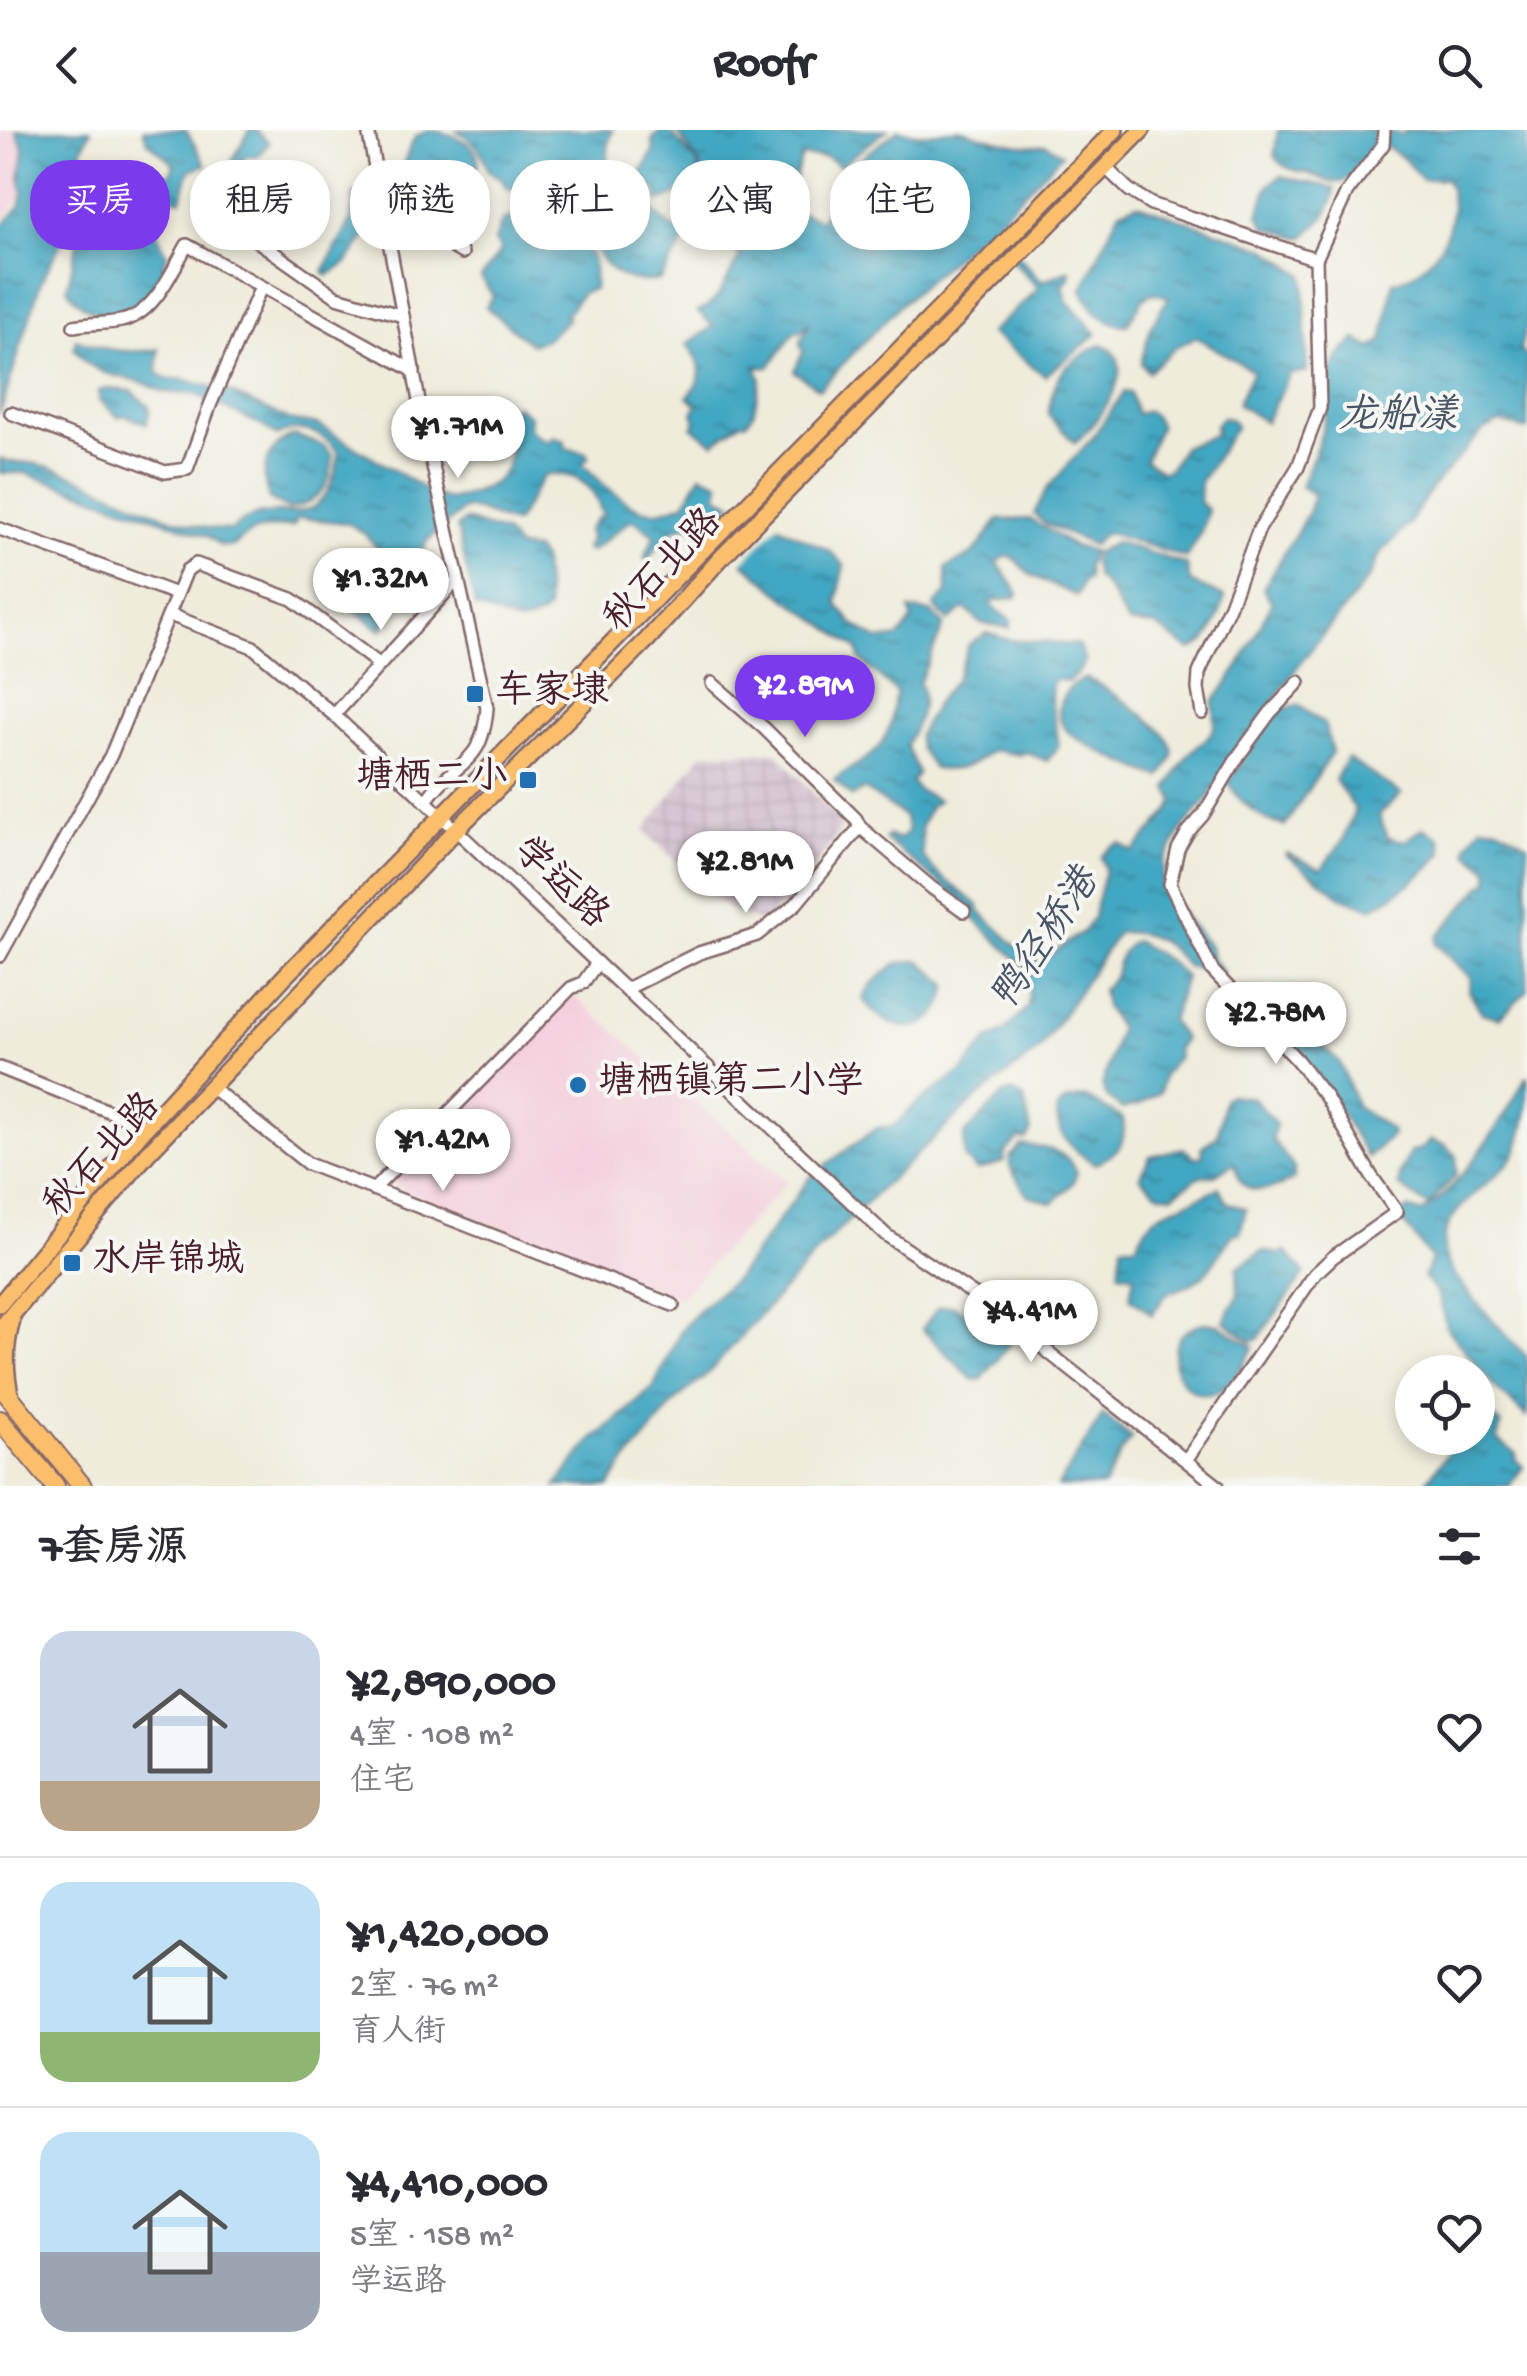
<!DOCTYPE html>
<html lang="zh">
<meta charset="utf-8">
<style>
:root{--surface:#fff;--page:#f2f2f3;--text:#2b2b33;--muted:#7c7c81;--line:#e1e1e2;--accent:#7c3aed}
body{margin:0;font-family:"Gochi Hand","LXGW WenKai TC",sans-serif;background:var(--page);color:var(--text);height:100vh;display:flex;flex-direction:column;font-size:38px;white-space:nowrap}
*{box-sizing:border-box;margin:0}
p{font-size:32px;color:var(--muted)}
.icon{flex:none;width:55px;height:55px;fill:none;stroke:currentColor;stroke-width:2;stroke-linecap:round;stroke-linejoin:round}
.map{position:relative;height:1356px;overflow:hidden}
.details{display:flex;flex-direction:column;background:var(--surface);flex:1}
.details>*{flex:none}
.top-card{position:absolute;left:30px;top:30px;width:1000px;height:90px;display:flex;gap:20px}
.controls{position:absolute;left:1395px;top:1225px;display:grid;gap:20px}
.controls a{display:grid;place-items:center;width:100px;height:100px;border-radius:50%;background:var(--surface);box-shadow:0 5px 15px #0003;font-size:50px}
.price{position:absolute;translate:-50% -85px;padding:0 22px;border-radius:35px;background:#fff;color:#222;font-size:32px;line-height:65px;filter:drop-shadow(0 2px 5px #0008)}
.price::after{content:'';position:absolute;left:50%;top:60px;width:30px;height:22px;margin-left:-15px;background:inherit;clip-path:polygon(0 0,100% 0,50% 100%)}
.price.active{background:var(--accent);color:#fff}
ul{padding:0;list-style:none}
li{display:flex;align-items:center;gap:30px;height:250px;padding:0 40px}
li+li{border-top:2px solid var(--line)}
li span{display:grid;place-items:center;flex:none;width:280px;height:200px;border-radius:30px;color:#555}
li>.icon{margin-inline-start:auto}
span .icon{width:120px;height:120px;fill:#fffc;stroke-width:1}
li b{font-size:42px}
h2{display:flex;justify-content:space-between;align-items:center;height:120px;padding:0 40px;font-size:42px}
.pill{padding:0 35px;border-radius:40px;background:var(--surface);box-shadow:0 5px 15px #0003;font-size:35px;line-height:90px}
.pill.active{background:var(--accent);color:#fff}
header{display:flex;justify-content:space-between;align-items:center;height:130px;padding:0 40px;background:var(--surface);font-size:45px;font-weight:700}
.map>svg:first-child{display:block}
.built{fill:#f4cfdd}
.industrial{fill:url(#industrial-grid)}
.water{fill:url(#water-ripples);stroke:#466376;stroke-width:2.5}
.pier{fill:#efecdb}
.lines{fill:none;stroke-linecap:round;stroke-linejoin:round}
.minor-casing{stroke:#846769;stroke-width:16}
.major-casing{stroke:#846769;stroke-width:20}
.highway-casing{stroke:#846769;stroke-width:22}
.minor{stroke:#fff;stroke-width:11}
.major{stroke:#fabe6d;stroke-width:15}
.highway{stroke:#fabe6d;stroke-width:18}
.poi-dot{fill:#1f6fb2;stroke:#f6f6f2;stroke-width:4}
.labels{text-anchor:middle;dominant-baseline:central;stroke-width:8;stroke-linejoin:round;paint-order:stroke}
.street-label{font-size:38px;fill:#4a1f2b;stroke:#f6f6f2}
.poi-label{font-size:38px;fill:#4a1f2b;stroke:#f6f6f2;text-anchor:start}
.water-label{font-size:40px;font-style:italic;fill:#475567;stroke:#f6f6f2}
</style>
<header><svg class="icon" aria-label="back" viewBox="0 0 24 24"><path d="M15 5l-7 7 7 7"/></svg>Roofr<svg class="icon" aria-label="search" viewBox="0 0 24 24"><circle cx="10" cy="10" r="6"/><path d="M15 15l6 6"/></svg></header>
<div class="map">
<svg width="1527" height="1356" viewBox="0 0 1527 1356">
<defs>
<pattern id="industrial-grid" width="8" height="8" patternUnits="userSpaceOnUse" patternTransform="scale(2.5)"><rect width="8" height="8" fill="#d0bdcd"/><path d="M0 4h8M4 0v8" fill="none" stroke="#b4a2b0"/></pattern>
<pattern id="water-ripples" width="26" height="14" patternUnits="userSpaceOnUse" patternTransform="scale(2.5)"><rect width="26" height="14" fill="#42a7c2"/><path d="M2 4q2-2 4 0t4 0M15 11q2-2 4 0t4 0" fill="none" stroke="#39879e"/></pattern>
</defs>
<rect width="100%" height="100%" fill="#f6f6f2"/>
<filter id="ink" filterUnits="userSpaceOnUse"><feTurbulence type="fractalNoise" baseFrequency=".01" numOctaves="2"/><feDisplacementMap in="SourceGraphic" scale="20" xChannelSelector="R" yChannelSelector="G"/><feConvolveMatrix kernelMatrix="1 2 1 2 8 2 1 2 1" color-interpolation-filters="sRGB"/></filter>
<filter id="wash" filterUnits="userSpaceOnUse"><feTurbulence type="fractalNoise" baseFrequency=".0048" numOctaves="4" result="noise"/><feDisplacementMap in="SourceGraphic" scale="40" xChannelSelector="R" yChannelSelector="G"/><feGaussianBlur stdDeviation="2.25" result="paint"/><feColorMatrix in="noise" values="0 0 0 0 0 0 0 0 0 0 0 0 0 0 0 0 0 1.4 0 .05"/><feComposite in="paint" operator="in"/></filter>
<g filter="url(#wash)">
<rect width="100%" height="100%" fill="#efecdb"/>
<g class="built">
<polygon points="0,0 16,0 24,19 20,47 21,67 0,93"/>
<polygon points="570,862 787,1052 679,1168 397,1057 388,1049"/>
</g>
<polygon class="industrial" points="776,622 843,696 795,766 760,793 726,777 644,701 702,623"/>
<g class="water">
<polygon points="16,0 91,0 81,21 89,39 67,101 40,154 0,284 0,99 20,76 23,62 20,47 24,19"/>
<polygon points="143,0 186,0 206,35 190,40 181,70 148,60 148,54 171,43 174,34 148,12"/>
<polygon points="250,0 256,0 269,13 257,27 246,26 222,68 211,75 215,60"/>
<path d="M 429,0 C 446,2 478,11 478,32 C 478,42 471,44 467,52 C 459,71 446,94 422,91 C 412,89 400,82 392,78 L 390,70 L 411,14 L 416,6 Z"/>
<path d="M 456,0 L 613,0 C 607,11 609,21 607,33 C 605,51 595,75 585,89 L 575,90 L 550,73 L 505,57 L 502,49 L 488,41 C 483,20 474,11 456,0 Z"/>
<path d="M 669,0 L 699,36 C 692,52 676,70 658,71 L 657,60 L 641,55 L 638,50 L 654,19 L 652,10 L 659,1 Z"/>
<path d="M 676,0 L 887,0 L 840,36 L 827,28 L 802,26 L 788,70 L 792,79 L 820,90 L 825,82 L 834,77 L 843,42 L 898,0 C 924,8 937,0 960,0 C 987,6 1019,20 1046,14 L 1062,24 L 992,96 L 1042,151 L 1070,140 L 1069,150 L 1063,155 L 1067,170 L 1097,204 L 1045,246 L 990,203 L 1036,161 L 1037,156 L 989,106 L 978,106 L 900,175 L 819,259 L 794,241 L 803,222 L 800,213 L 810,191 L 800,202 L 795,201 L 769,237 L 756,238 L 761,248 L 753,284 L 746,293 L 741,292 L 714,313 L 692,297 L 696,292 L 693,283 L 697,275 L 688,266 C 706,248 702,232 687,214 L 713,196 L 698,182 C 722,172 728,144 741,124 L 762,114 L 770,115 L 769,105 L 781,93 L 781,87 L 774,86 L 770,94 L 738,123 L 711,119 L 704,110 L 707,90 L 703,67 L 690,66 L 701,37 Z"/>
<path d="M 1278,0 L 1375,0 C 1374,21 1358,55 1333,52 C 1325,51 1316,47 1309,44 C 1295,40 1283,39 1274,26 Z"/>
<path d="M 1406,0 L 1527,0 L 1527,118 L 1524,127 L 1527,134 L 1527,195 L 1520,219 L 1527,227 L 1527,300 L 1500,292 L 1484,300 L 1431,358 L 1410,393 L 1380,424 L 1370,446 L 1298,536 L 1206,671 L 1183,698 L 1164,732 L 1163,761 L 1210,817 L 1212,828 L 1223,842 L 1215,849 L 1201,839 L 1186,836 C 1167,811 1151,802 1118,802 L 1040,919 L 977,968 L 882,1057 L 819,1120 L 701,1251 C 673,1268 665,1286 644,1310 C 631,1326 620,1337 610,1356 L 556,1356 L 590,1312 L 653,1258 L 681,1200 L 701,1178 L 736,1148 L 812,1045 L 877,998 L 894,996 L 916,974 L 963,941 L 987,911 L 1005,901 L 1028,876 L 1029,841 L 969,784 L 966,775 L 885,709 L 888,705 L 899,710 L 908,701 L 904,686 L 864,659 L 852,667 L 834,650 C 857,631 879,629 890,595 C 894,584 891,574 897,563 L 860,529 L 857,518 L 789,470 L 698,396 C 671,392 661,411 647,431 L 644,428 L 655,405 L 632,389 L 590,422 L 585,419 L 590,409 L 588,400 L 597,388 L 603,388 C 594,354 579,342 544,345 L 516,393 C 497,391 484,379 465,378 L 427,411 L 418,433 L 385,472 L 385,495 L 381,501 L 334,463 L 333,457 L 387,430 L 365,404 L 348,393 L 298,388 L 293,396 C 269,398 251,397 234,416 L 221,416 L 208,406 L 25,343 L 0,343 L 0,328 C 13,335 24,331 38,334 C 98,348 169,401 232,400 C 272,358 324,420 339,323 C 325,302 299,293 277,306 L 261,295 L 195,264 L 163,262 L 144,253 L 105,243 L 86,233 L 74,219 L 76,209 C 103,221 130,224 159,219 L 157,242 L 168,250 L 182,249 L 228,262 L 289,290 L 319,295 L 433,364 L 450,370 C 487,358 512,354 510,310 C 510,298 515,292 511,279 L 516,275 L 530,286 L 529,299 L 543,310 L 551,310 L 554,306 L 565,311 L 565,318 L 587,323 L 588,329 L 582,333 C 598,350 629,381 654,381 C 663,382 676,375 685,373 L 701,344 L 720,353 L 718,366 L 830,421 L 844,435 L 837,474 L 852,493 L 878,510 L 899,507 L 912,490 L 910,480 L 931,482 L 944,495 L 919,553 C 929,572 915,597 906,615 L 918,643 L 911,652 L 919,661 L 938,670 L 930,677 L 921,696 L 923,727 L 938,744 L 978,775 L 980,782 L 1031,830 L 1041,831 L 1084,801 L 1093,787 L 1105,739 L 1101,727 L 1111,717 L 1120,713 L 1133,722 L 1170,680 L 1174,670 L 1168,658 C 1175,646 1182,631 1191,622 C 1212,602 1218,605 1213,573 L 1238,538 L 1272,473 L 1263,459 L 1308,383 L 1314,365 L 1301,356 C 1314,325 1333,286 1324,252 L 1340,225 L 1356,209 L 1372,218 L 1383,210 L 1393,152 C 1436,142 1465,89 1446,49 L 1421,49 L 1404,29 L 1383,15 L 1387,2 L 1403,4 Z"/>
<path d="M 1281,46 L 1334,58 C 1333,82 1321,93 1303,108 L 1267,98 L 1259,85 L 1268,55 Z"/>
<path d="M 628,52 L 637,61 L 634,79 L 627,89 L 642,86 L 651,79 L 673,99 L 683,101 L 687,108 L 660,150 C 611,158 605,131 581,99 L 589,91 L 605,89 L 613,97 L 622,92 L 615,90 L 608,80 L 613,68 L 622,63 L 622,55 Z"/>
<polygon points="374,55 381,98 372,98 346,134 327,146 323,142 351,90 354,64"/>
<path d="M 131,71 L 159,87 L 157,103 L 167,124 C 164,134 162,146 158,156 C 139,196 88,193 67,158 C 80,107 74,84 131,71 Z"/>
<path d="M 1137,74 L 1265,118 L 1304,145 L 1307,242 L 1290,244 L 1265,292 L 1237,274 L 1253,241 L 1196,207 L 1175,218 L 1148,242 L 1141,233 L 1151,196 L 1169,167 L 1153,163 L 1143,169 L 1127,195 C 1103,194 1090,180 1082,159 L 1120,80 Z"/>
<path d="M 544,78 C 577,95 599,121 594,159 L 583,162 L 565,185 L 568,189 L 545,210 L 531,214 L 486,177 L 493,166 L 481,148 L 501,120 L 495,111 L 502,91 Z"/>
<path d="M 1101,214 C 1146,232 1097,293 1075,313 L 1048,285 C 1055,243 1063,235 1101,214 Z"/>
<polygon points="108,259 132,261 150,278 147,294 124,285 118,287 99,270 99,261"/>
<polygon points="1124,262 1130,263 1137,284 1146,281 1154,286 1160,296 1145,330 1162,342 1170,338 1183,317 1216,304 1215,295 1222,287 1232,290 1236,296 1200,352 1199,372 1208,380 1200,405 1186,428 1112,404 1103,404 1093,415 1046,395 1034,384 1046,360 1091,309"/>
<path d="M 294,305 L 325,316 L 333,326 C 331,357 318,374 288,379 L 269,369 C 259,340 266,318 294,305 Z"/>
<polygon points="1030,389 1073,416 1093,421 1087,436 1088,449 1083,451 1077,466 1031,445 1014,428 1007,426 997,432 1019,464 1016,467 990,472 996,480 1011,490 1010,498 980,493 965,478 948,491 934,476 947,463 946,438 974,423 998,390"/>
<path d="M 465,390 L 505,403 L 518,418 L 535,420 L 542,429 L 548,480 C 516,505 508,486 475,477 L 457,397 Z"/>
<path d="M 1116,412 L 1187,435 L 1190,452 L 1225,467 C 1219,487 1211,514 1190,520 L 1156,496 L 1129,493 C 1114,476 1115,462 1096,447 L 1093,433 L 1096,422 Z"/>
<path d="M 987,503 L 1010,510 L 1078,515 L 1085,531 L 1079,542 L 1068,552 L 1057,549 L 1052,553 L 1051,570 L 1059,615 L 1047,631 L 1026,622 L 1020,625 L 993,620 C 970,636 963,642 934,639 L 920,619 L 918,606 L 938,570 L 956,549 L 969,514 Z"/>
<path d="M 1086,548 C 1106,557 1177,602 1173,625 C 1171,632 1164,641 1161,647 C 1144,642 1070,611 1063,596 C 1052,575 1066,556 1086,548 Z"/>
<path d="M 1298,575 L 1325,595 L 1332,622 L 1285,696 C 1262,691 1238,673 1228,651 L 1277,580 Z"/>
<path d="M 1347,628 L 1401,664 L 1379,685 L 1388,708 L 1406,711 L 1423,698 L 1441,708 L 1443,722 C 1427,744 1396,765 1372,778 L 1342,767 L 1286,725 L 1287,723 L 1321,739 L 1343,710 L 1355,679 L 1335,650 Z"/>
<polygon points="1482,695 1498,697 1527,713 1527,861 1499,888 1482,883 1469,861 1471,848 1436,814 1437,807 1482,755 1489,752 1488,739 1467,722 1468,714"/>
<path d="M 1135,811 L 1169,831 L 1185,847 L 1171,891 L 1184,909 L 1176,920 L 1178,927 L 1163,945 L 1160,962 L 1141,974 L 1122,979 L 1107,967 L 1102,956 L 1119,898 L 1105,877 L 1102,859 L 1115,846 C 1117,831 1121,818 1135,811 Z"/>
<path d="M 919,830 L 948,855 C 939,908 891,909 863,869 L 871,855 L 895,834 Z"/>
<polygon points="1243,858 1310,903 1340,933 1357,977 1391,1000 1392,1005 1368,1028 1320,949 1241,861"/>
<path d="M 1527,945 C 1527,972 1527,995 1517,1020 C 1500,1055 1435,1077 1445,1124 C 1450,1150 1508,1205 1527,1227 L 1527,1287 L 1497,1260 L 1446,1197 L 1439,1166 L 1424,1147 L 1431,1129 L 1398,1086 L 1408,1079 L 1421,1083 C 1457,1062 1508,984 1527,945 Z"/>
<polygon points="1013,962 1024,968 1031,1002 1026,1010 1019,1009 1005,1022 1004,1032 977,1040 964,1028 964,1005 1004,964"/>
<path d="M 1230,965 L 1253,968 L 1276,994 L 1272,1009 L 1294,1038 L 1294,1049 C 1280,1058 1252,1069 1239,1049 C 1237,1044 1237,1038 1234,1033 L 1213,1046 L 1200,1046 L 1173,1065 L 1158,1063 L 1140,1047 L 1150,1026 L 1183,1018 L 1196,1028 L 1203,1025 L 1202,1017 L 1218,1005 L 1224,969 Z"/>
<path d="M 1085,967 L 1123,988 C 1128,1013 1117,1024 1095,1034 C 1074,1021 1055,1006 1057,979 L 1065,971 Z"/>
<polygon points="1430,1010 1445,1015 1457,1026 1456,1045 1428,1076 1399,1056 1400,1043 1410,1022 1423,1018"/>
<path d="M 1022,1015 C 1045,1017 1066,1019 1077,1042 L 1073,1053 L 1053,1073 L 1027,1065 L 1010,1037 L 1010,1027 Z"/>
<path d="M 1219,1057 L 1226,1072 L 1246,1079 L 1240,1103 L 1233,1104 C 1209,1137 1209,1152 1167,1163 L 1152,1185 L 1130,1167 L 1134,1145 L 1119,1142 L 1122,1115 L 1136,1115 C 1156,1070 1185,1080 1219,1057 Z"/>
<polygon points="1285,1120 1305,1143 1258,1209 1252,1212 1224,1191 1238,1165 1237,1138 1262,1121 1281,1124"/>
<polygon points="954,1175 1010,1214 981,1250 972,1249 922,1199 938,1177"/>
<path d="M 1205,1193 L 1219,1195 L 1254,1217 C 1246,1229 1237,1248 1227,1256 C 1182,1291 1146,1203 1205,1193 Z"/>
<polygon points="1482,1277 1501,1295 1497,1309 1516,1324 1515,1329 1523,1337 1509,1356 1423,1356 1459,1308 1478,1308 1478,1283"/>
<polygon points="1103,1284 1132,1308 1121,1322 1104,1356 1058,1356"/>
</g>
<polygon class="pier" points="735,371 781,392 739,436 701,406"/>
</g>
<g filter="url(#ink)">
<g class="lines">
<g class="minor-casing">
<g id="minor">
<path d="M 368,0 L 423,292 L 487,578 C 482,640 454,629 426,671"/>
<polyline points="1105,37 1129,60 1151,74 1316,129"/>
<polyline points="213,80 337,167 403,186"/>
<polyline points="385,95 393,86 427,96 437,108 462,123"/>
<path d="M 74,196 C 90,193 106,194 121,191 C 154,185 172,141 187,115 L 414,241"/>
<polyline points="11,283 165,342 187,339 211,273 261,157"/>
<polyline points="0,399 176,464"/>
<polyline points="170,485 253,517 334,585 886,1105 982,1170 1218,1356"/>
<polyline points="712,553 764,598 856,689 860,697 932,758 964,781"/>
<polyline points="1202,583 1198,559 1199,543 1229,477 1259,399 1298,337 1320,278 1316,129 1347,62 1383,15 1384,0"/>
<polyline points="334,585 458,449"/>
<polyline points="0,826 111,625 187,440 196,434 292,469 380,535"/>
<polyline points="626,859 699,823 757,805 796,774 860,697"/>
<polyline points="0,938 126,988 145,998"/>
<polyline points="211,957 308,1034 673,1175"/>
<polyline points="374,1059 571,858 583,853 597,833"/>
<polyline points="1186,1330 1315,1144 1333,1127 1397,1082 1372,1047 1326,967 1297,930 1212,840 1170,754 1178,719 1188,702 1203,685 1239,625 1270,583 1299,552"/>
</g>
</g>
<g class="major-casing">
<g id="major">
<polyline points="0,1174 140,1004 284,847 1115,0"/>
<polyline points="0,1199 148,1023 456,700 647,510 720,429 1142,0"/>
<path d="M 11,1269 C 5,1240 4,1219 12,1190"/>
</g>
</g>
<g class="highway-casing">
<g id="highway">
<polyline points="0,1255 82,1356"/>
<polyline points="0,1290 55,1356"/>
</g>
</g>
<use href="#minor" class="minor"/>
<use href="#major" class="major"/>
<use href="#highway" class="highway"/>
</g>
</g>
<g class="poi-dot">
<rect x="465" y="554" width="20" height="20" rx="5"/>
<rect x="518" y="640" width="20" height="20" rx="5"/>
<circle cx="578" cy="955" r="10"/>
<rect x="62" y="1123" width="20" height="20" rx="5"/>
</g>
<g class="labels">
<g class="street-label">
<text transform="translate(665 442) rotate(-47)">秋石北路</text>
<text transform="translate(559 755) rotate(43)">学运路</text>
<text transform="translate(104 1027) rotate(-48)">秋石北路</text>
</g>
<g class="poi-label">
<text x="495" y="564">车家埭</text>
<text x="508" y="650" text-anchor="end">塘栖二小</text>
<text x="598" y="955">塘栖镇第二小学</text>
<text x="92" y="1133">水岸锦城</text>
</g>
<g class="water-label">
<text x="1398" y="288">龙船漾</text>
<text transform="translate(1047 811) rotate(-56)">鸭径桥港</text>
</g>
</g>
</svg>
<div class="controls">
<a><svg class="icon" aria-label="locate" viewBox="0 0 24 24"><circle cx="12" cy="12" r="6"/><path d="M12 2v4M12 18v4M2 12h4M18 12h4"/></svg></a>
</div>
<b class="price" style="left:458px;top:351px">¥1.71M</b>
<b class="price" style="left:381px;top:503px">¥1.32M</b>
<b class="price active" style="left:805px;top:610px">¥2.89M</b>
<b class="price" style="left:746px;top:786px">¥2.81M</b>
<b class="price" style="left:1276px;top:937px">¥2.78M</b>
<b class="price" style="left:443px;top:1064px">¥1.42M</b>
<b class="price" style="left:1031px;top:1235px">¥4.41M</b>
<div class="top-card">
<a class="pill active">买房</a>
<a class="pill">租房</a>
<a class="pill">筛选</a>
<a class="pill">新上</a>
<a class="pill">公寓</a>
<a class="pill">住宅</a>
</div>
</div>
<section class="details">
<h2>7套房源<svg class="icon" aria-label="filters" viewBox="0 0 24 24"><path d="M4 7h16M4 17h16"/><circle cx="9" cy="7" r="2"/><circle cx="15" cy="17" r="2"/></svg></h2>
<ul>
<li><span style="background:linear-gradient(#c9d6e8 75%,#b9a48a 0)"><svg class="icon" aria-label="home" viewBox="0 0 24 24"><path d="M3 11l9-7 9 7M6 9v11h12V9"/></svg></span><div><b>¥2,890,000</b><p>4室 · 108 m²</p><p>住宅</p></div><svg class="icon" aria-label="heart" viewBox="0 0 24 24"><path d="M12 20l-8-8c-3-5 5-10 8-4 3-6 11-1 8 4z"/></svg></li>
<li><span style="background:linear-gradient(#bfe0f5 75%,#8fb573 0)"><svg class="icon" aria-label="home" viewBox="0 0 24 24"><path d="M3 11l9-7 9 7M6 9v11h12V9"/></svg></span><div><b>¥1,420,000</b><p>2室 · 76 m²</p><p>育人街</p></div><svg class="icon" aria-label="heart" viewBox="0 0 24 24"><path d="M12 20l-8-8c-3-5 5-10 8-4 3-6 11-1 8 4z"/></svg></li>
<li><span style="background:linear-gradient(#bfe0f5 60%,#9aa5b1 0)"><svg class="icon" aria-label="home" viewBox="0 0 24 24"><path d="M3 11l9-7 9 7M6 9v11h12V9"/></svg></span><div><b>¥4,410,000</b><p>5室 · 158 m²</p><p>学运路</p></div><svg class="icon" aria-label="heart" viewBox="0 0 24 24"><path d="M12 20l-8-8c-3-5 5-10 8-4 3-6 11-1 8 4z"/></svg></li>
</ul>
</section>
